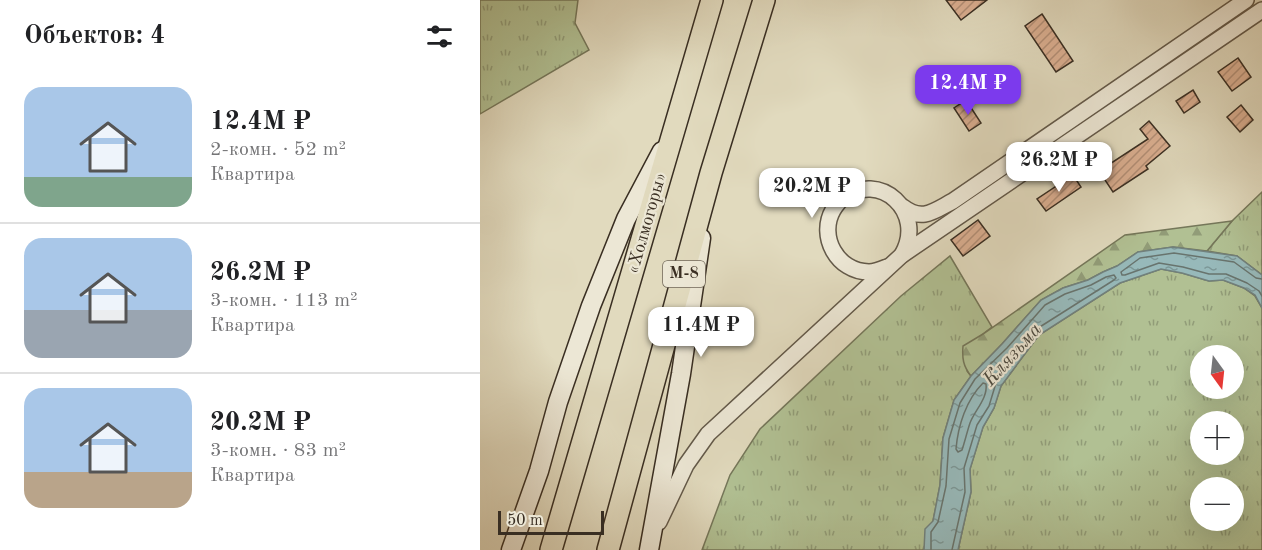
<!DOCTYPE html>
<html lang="ru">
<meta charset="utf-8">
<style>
:root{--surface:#fff;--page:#f2f2f2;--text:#202124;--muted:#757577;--line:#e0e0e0;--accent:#7c3aed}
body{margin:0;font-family:"Old Standard TT",serif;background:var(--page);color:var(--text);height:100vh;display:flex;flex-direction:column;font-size:22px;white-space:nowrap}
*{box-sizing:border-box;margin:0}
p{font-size:20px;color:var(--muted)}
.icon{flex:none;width:33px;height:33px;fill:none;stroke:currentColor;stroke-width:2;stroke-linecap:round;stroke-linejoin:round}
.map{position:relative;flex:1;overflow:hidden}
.panel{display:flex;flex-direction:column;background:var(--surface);width:480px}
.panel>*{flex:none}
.needle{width:39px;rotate:165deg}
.fabs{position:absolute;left:710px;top:345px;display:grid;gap:12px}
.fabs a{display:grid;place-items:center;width:54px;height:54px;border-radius:50%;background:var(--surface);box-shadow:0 6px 24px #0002;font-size:30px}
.scale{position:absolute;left:18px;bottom:15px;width:106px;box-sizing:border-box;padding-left:6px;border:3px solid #392e22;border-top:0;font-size:16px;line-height:21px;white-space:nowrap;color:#392e22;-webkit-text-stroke:4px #ece7d5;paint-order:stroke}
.price{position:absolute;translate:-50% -51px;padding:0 14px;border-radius:12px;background:#fff;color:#222;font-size:20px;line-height:39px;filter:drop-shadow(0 2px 3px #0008)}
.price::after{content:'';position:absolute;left:50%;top:36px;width:18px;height:14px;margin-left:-9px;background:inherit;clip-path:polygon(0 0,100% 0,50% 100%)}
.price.selected{background:var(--accent);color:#fff}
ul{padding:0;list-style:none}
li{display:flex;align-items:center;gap:18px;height:150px;padding:0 24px}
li+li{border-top:2px solid var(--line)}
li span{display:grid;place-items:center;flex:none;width:168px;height:120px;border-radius:18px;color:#555}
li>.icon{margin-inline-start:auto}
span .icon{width:72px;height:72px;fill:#fffc;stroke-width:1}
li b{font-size:26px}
h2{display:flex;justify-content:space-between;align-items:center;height:72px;padding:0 24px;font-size:26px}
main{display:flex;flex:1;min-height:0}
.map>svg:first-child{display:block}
.grass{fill:url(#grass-tufts);stroke:#75775a;stroke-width:1.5;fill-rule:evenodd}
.forest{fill:url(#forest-firs);stroke:#75775a;stroke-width:1.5}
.water{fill:url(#water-ripples);stroke:#71817d;stroke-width:1.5}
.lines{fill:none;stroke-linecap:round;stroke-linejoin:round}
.shore{stroke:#68746e;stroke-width:1.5}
.building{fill:url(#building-hatch);stroke:#392e22;stroke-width:1.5}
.tertiary-casing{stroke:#635949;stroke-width:18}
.secondary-casing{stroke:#392e22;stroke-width:21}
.trunk-casing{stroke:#392e22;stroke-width:24}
.tertiary{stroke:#ece7d5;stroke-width:15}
.secondary{stroke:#ece7d5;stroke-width:18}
.trunk{stroke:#e1dabe;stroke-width:21}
.labels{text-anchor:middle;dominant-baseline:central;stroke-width:4.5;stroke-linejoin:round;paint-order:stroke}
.shield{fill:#ece7d5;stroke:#6f6658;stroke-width:1.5}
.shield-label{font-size:16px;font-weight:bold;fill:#392e22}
.street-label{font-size:18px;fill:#392e22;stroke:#ece7d5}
.water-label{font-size:20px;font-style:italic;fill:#4c4a40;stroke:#ece7d5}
</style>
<main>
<section class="panel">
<h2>Объектов: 4<svg class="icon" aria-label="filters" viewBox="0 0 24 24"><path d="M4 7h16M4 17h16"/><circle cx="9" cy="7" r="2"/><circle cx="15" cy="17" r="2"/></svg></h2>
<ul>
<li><span style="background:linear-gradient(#a9c7e8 75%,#7fa58c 0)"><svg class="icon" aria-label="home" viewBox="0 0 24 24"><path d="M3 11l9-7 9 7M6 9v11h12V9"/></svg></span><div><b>12.4M ₽</b><p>2-комн. · 52 m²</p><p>Квартира</p></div></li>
<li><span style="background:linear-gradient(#a9c7e8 60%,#9aa5b1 0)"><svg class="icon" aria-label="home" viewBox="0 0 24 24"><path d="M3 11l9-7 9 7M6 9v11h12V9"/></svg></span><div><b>26.2M ₽</b><p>3-комн. · 113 m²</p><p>Квартира</p></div></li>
<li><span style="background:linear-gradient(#a9c7e8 70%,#b9a48a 0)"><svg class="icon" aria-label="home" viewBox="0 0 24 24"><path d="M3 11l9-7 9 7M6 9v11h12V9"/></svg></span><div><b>20.2M ₽</b><p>3-комн. · 83 m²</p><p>Квартира</p></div></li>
</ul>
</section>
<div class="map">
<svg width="782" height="550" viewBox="0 0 782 550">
<defs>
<pattern id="grass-tufts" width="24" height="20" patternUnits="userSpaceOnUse" patternTransform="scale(1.5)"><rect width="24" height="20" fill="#b1c093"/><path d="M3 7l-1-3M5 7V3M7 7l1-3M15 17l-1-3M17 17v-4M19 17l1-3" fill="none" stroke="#919c78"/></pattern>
<pattern id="forest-firs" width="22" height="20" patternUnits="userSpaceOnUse" patternTransform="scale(1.5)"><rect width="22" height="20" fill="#b1c093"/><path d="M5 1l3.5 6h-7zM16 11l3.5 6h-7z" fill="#919c78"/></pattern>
<pattern id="water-ripples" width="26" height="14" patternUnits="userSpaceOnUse" patternTransform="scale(1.5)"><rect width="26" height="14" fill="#97b9ba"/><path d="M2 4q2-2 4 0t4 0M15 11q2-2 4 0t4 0" fill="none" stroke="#7c9797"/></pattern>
<pattern id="building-hatch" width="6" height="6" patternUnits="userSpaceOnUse" patternTransform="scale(1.5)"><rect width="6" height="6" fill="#daae90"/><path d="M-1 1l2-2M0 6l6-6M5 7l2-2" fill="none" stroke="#b28e75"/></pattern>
</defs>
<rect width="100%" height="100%" fill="#e1dabe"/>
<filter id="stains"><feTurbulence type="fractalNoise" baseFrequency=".00333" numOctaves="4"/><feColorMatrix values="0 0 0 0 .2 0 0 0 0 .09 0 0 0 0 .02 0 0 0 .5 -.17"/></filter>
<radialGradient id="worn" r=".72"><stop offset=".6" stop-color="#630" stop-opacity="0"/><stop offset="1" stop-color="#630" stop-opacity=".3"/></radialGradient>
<g class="grass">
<polygon points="0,0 98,0 95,23 109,50 0,114"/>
<polygon points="782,192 782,275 757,256 727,251 752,221"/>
<polygon points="470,256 512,327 503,334 487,371 491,376 474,400 463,438 460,485 453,521 444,550 222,550 250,475 280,429 421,296"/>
<path d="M 681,269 L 702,273 L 729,281 L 743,280 L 764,288 L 775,296 L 782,308 L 782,550 L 478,550 L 491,492 L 490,469 L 503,427 L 514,408 L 521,386 L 559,335 L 640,283 ZM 720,356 L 753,356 L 753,388 L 720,388 ZM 720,422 L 753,422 L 753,454 L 720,454 ZM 720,488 L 753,488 L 753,520 L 720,520 Z"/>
</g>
<path class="forest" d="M 752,221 L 727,251 L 693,247 L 658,252 L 637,266 L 623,272 L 608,280 L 583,288 L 561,300 L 522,344 L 491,376 C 483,366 482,358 483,346 L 503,334 L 645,235 Z"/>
<polygon class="water" points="693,247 757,256 782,275 782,308 775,295 764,288 743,280 729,281 702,273 681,269 640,283 559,335 521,386 514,408 503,427 490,469 491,492 478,550 444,550 445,529 453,521 460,485 463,438 474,400 491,376 522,344 561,300 583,288 608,280 623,272 637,266 658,252"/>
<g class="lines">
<g class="shore">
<polyline points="782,279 776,278 754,262 694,253 660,258 641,272 642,275 645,275 679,263 703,267 729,274 746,274 767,283 779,291 782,296"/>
<path d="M 503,383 L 506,384 C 508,398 495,410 490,423 C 487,432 485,441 482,450 L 478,452 L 476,449 C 478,426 486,400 503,383 Z"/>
<polyline points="451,550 451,532 458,522 466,486 469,439 480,403 495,379 527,348 565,305 585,294 611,285 626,277 634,275 636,278 634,280 555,330 516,383 509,406 497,425 484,468 485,492 472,550"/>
</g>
</g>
<g class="building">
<polygon points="466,0 507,0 481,20"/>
<polygon points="562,14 593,61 576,72 545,26"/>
<polygon points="758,58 771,77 752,91 738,72"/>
<polygon points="523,70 536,85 516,102 503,87"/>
<polygon points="713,90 720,102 704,113 696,101"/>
<polygon points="486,100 501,123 489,131 474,108"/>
<polygon points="761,105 773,120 760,132 747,117"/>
<polygon points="669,121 690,146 666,166 668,169 633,192 619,171 668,139 660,129"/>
<polygon points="593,175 601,187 566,211 557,199"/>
<polygon points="498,220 510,236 483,256 471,240"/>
</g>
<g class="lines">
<g class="tertiary-casing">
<g id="tertiary">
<path d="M 423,207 C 442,222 454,211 473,201 L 766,0"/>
<path d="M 407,267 C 402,269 395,272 389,272 C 357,272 338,236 353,210 C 356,205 358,202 362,199 C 399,169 447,212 422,255"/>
<polyline points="179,522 206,465 228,434 422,255 782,10"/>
</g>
</g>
<g class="secondary-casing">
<g id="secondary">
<polyline points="31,550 59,471 78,402 111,306 146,219 182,151"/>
<polyline points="169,550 201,374 221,238"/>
</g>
</g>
<g class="trunk-casing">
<g id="trunk">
<polyline points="71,550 232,0"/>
<polyline points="128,550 231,173 284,0"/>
</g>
</g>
<use href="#tertiary" class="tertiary"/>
<use href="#secondary" class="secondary"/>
<use href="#trunk" class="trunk"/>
</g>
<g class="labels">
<rect class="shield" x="183" y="261" width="42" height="26" rx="4.5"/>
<g class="shield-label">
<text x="204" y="274">М-8</text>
</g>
<g class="street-label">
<text transform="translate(167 223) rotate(-74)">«Холмогоры»</text>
</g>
<g class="water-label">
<text transform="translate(533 355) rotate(-48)">Клязьма</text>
</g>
</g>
<rect width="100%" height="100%" filter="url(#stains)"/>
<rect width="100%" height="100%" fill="url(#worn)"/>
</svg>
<div class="fabs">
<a><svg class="needle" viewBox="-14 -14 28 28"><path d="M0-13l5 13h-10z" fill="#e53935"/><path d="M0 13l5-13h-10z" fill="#757577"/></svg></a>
<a>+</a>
<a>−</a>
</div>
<div class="scale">50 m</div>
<b class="price selected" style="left:488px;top:116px">12.4M ₽</b>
<b class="price" style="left:579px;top:193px">26.2M ₽</b>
<b class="price" style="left:332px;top:219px">20.2M ₽</b>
<b class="price" style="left:221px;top:358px">11.4M ₽</b>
</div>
</main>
